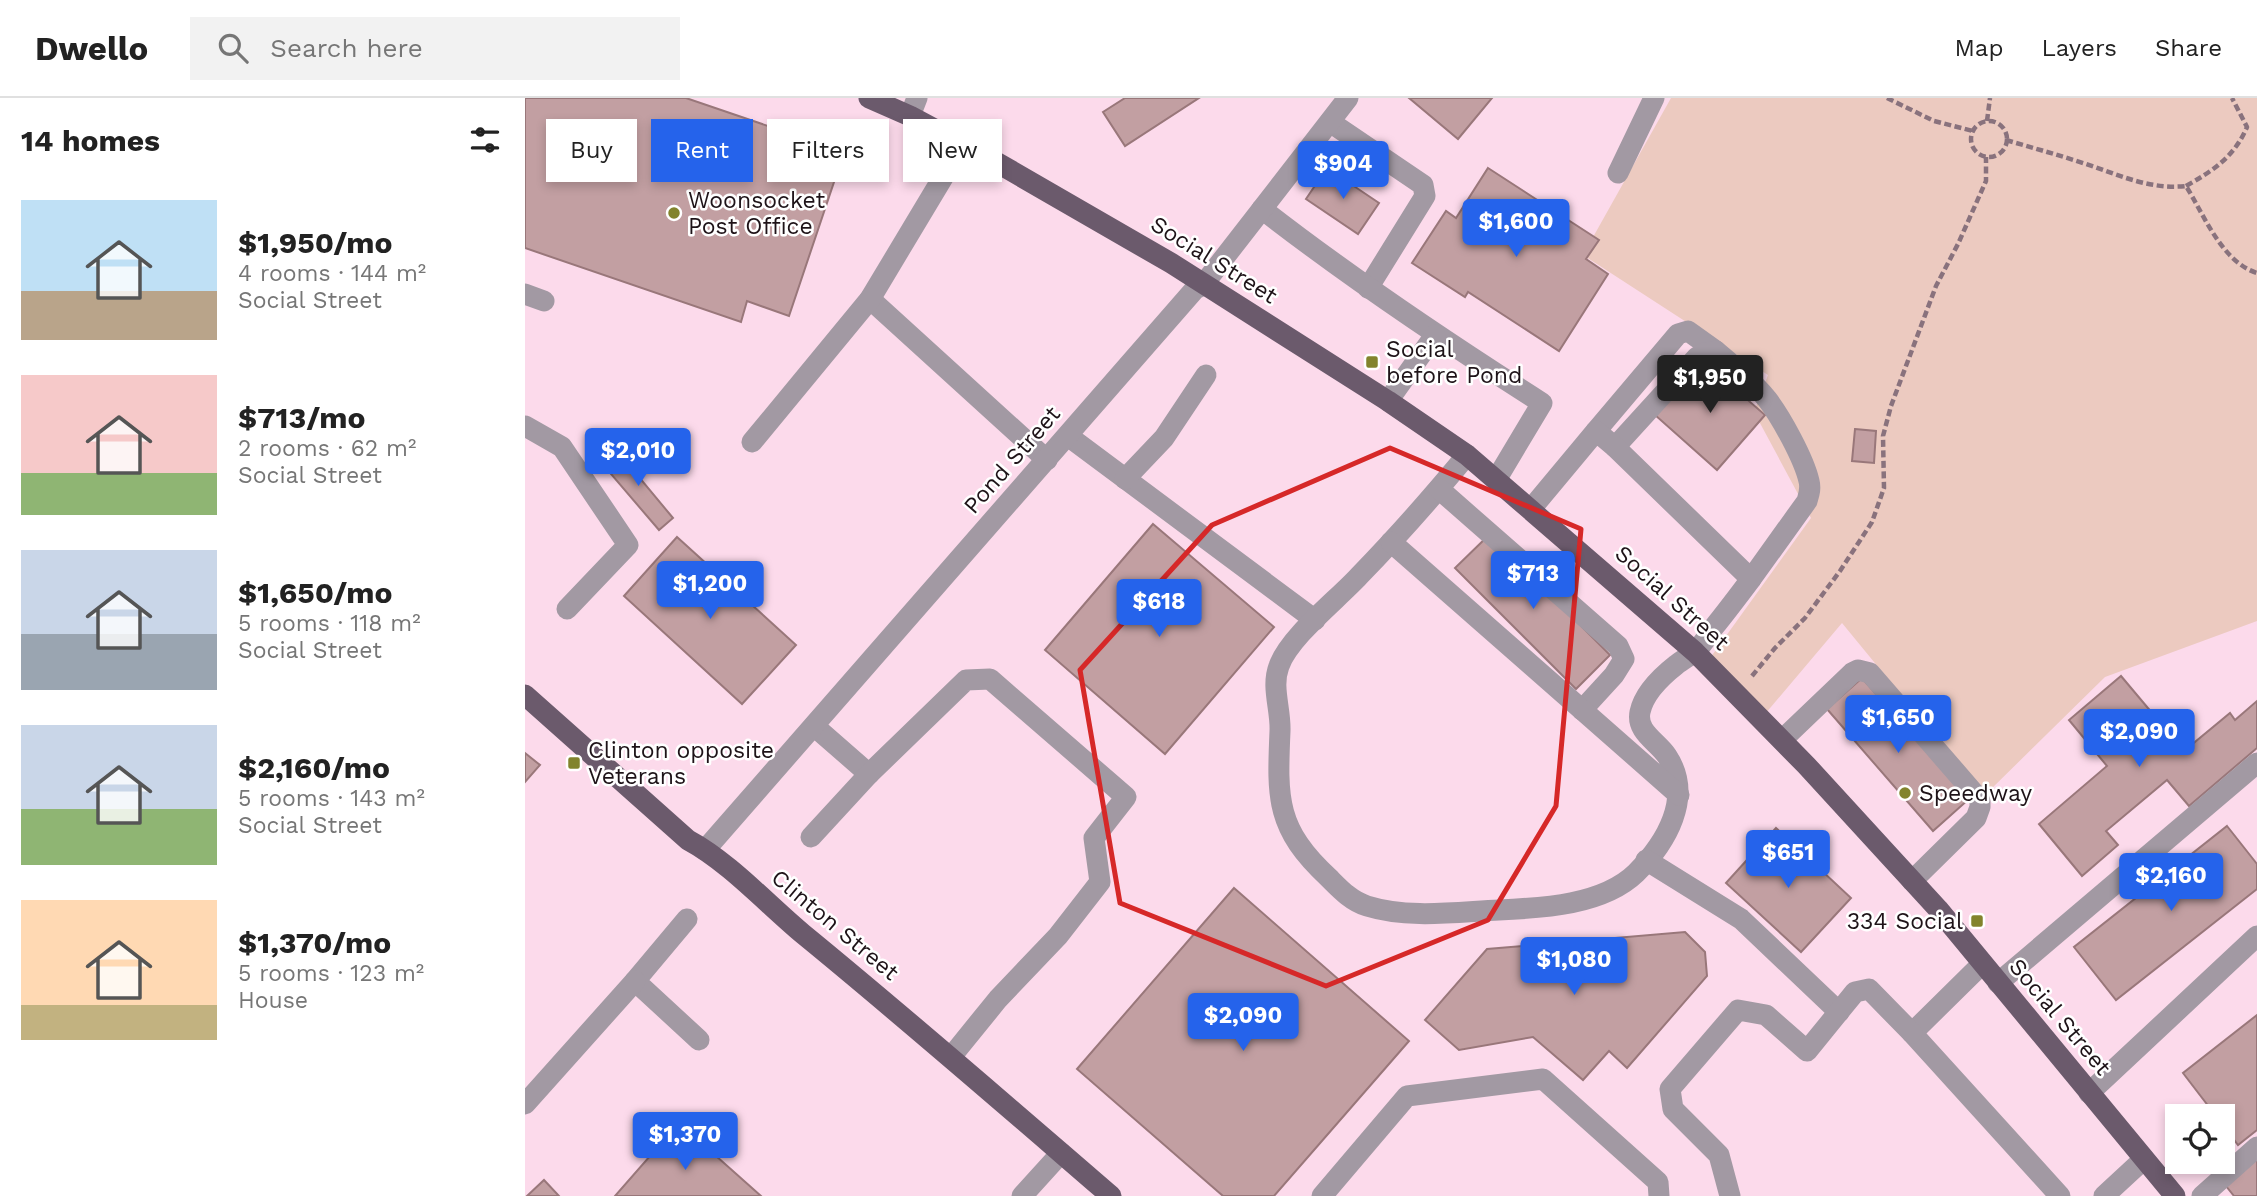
<!DOCTYPE html>
<meta charset="utf-8">
<style>
:root{--surface:#fff;--page:#f2f2f2;--text:#222;--muted:#767676;--line:#e0e0e0;--accent:#2563eb}
body{margin:0;font-family:"Work Sans",sans-serif;background:var(--page);color:var(--text);height:100vh;display:flex;flex-direction:column;font-size:26px;white-space:nowrap}
*{box-sizing:border-box;margin:0}
p{font-size:23px;color:var(--muted)}
.icon{flex:none;width:38px;height:38px;fill:none;stroke:currentColor;stroke-width:2;stroke-linecap:round;stroke-linejoin:round}
.map{position:relative;flex:1;overflow:hidden}
.sheet{display:flex;flex-direction:column;background:var(--surface);width:525px}
.sheet>*{flex:none}
.top-card{position:absolute;left:21px;top:21px;width:665px;height:63px;display:flex;gap:14px}
.buttons{position:absolute;left:1640px;top:1006px;display:grid;gap:14px}
.buttons a{display:grid;place-items:center;width:70px;height:70px;border-radius:0px;background:var(--surface);box-shadow:0 4px 10px #0003;font-size:35px}
.price{position:absolute;translate:-50% -60px;padding:0 16px;border-radius:7px;background:var(--accent);color:#fff;font-size:23px;line-height:46px;filter:drop-shadow(0 2px 4px #0008)}
.price::after{content:'';position:absolute;left:50%;top:42px;width:21px;height:16px;margin-left:-10px;background:inherit;clip-path:polygon(0 0,100% 0,50% 100%)}
.price.active{background:#222;color:#fff}
ul{padding:0;list-style:none}
li{display:flex;align-items:center;gap:21px;height:175px;padding:0 21px}
li span{display:grid;place-items:center;flex:none;width:196px;height:140px;border-radius:0px;color:#555}
li>.icon{margin-inline-start:auto}
span .icon{width:84px;height:84px;fill:#fffc;stroke-width:1}
li b{font-size:30px}
h2{display:flex;justify-content:space-between;align-items:center;height:84px;padding:0 21px;font-size:30px}
.chip{padding:0 24px;border-radius:0px;background:var(--surface);box-shadow:0 4px 10px #0003;font-size:24px;line-height:63px}
.chip.active{background:var(--accent);color:#fff}
header{display:flex;align-items:center;gap:42px;box-sizing:border-box;height:98px;padding:0 35px;background:var(--surface);border-bottom:2px solid var(--line)}
header strong{font-size:33px}
nav{display:flex;gap:38px;margin-inline-start:auto;font-size:24px}
.search{width:490px;height:63px;background:var(--page);display:flex;align-items:center;gap:18px;box-sizing:border-box;padding:0 24px;border-radius:0px;color:var(--muted);font-size:26px}
main{display:flex;flex:1;min-height:0}
.map>svg:first-child{display:block}
.green{fill:#eccac0}
.building{fill:#c29fa2;stroke:#99777a;stroke-width:2}
.lines{fill:none;stroke-linecap:round;stroke-linejoin:round}
.path{stroke:#89727d;stroke-width:4.5;stroke-dasharray:7 3.5;stroke-linecap:butt}
.minor{stroke:#a299a3;stroke-width:21}
.major{stroke:#6b5a6c;stroke-width:21}
.marked{fill:none;stroke:#d62828;stroke-width:5;stroke-linejoin:round}
.poi-dot{fill:#82832c;stroke:#fff;stroke-width:2.5}
.labels{text-anchor:middle;dominant-baseline:central;stroke-width:5;stroke-linejoin:round;paint-order:stroke}
.poi-label{font-size:23px;fill:#1e1318;stroke:#fff;text-anchor:start}
.street-label{font-size:23px;fill:#1e1318;stroke:#fff}
</style>
<header>
<strong>Dwello</strong>
<div class="search"><svg class="icon" aria-label="search" viewBox="0 0 24 24"><circle cx="10" cy="10" r="6"/><path d="M15 15l6 6"/></svg>Search here</div>
<nav><a>Map</a><a>Layers</a><a>Share</a></nav>
</header>
<main>
<section class="sheet">
<h2>14 homes<svg class="icon" aria-label="filters" viewBox="0 0 24 24"><path d="M4 7h16M4 17h16"/><circle cx="9" cy="7" r="2"/><circle cx="15" cy="17" r="2"/></svg></h2>
<ul>
<li><span style="background:linear-gradient(#bfe0f5 65%,#b9a48a 0)"><svg class="icon" aria-label="home" viewBox="0 0 24 24"><path d="M3 11l9-7 9 7M6 9v11h12V9"/></svg></span><div><b>$1,950/mo</b><p>4 rooms · 144 m²</p><p>Social Street</p></div></li>
<li><span style="background:linear-gradient(#f6c9c9 70%,#8fb573 0)"><svg class="icon" aria-label="home" viewBox="0 0 24 24"><path d="M3 11l9-7 9 7M6 9v11h12V9"/></svg></span><div><b>$713/mo</b><p>2 rooms · 62 m²</p><p>Social Street</p></div></li>
<li><span style="background:linear-gradient(#c9d6e8 60%,#9aa5b1 0)"><svg class="icon" aria-label="home" viewBox="0 0 24 24"><path d="M3 11l9-7 9 7M6 9v11h12V9"/></svg></span><div><b>$1,650/mo</b><p>5 rooms · 118 m²</p><p>Social Street</p></div></li>
<li><span style="background:linear-gradient(#c9d6e8 60%,#8fb573 0)"><svg class="icon" aria-label="home" viewBox="0 0 24 24"><path d="M3 11l9-7 9 7M6 9v11h12V9"/></svg></span><div><b>$2,160/mo</b><p>5 rooms · 143 m²</p><p>Social Street</p></div></li>
<li><span style="background:linear-gradient(#ffd9b3 75%,#c2b280 0)"><svg class="icon" aria-label="home" viewBox="0 0 24 24"><path d="M3 11l9-7 9 7M6 9v11h12V9"/></svg></span><div><b>$1,370/mo</b><p>5 rooms · 123 m²</p><p>House</p></div></li>
</ul>
</section>
<div class="map">
<svg width="1732" height="1098" viewBox="0 0 1732 1098">
<rect width="100%" height="100%" fill="#fcdaeb"/>
<polygon class="green" points="1146,0 1732,0 1732,523 1580,579 1459,698 1317,525 1235,622 1175,574 1286,420 1229,314 1243,277 1058,157"/>
<g class="building">
<polygon points="0,0 161,0 281,41 272,68 310,81 264,218 222,203 216,224 0,150"/>
<polygon points="600,0 674,0 600,48 578,14"/>
<polygon points="884,0 967,0 933,41"/>
<polygon points="802,70 854,105 833,136 781,101"/>
<polygon points="963,70 1074,142 1061,161 1083,176 1034,253 943,194 940,199 887,165 921,113 931,120"/>
<polygon points="1177,262 1240,317 1192,372 1130,317"/>
<polygon points="1330,331 1351,333 1349,365 1327,363"/>
<polygon points="102,351 120,373 113,378 148,420 134,432 80,369"/>
<polygon points="628,426 749,529 640,656 520,552"/>
<polygon points="965,436 1085,557 1051,591 930,470"/>
<polygon points="152,439 271,547 217,606 99,498"/>
<polygon points="1596,578 1659,653 1705,615 1710,622 1732,603 1732,650 1664,708 1642,682 1581,733 1593,747 1557,778 1514,726 1582,668 1544,622"/>
<polygon points="1337,580 1444,701 1408,733 1302,611"/>
<polygon points="0,655 15,667 0,684"/>
<polygon points="1702,728 1732,766 1732,791 1591,902 1549,849"/>
<polygon points="1251,730 1326,800 1276,854 1201,785"/>
<polygon points="709,790 884,943 749,1098 698,1098 552,971"/>
<polygon points="1160,834 1180,854 1182,878 1102,970 1084,953 1058,982 1008,939 934,952 900,922 962,851"/>
<polygon points="1732,917 1732,1032 1713,1047 1698,1027 1698,1018 1691,1018 1658,975"/>
<polygon points="154,1025 236,1098 90,1098"/>
<polygon points="1732,1056 1732,1098 1709,1098 1697,1083"/>
<polygon points="19,1082 34,1098 2,1098"/>
</g>
<g class="lines">
<g class="path">
<polyline points="1362,0 1409,23 1448,33"/>
<polyline points="1462,23 1465,0"/>
<circle cx="1464" cy="41" r="18"/>
<path d="M 1481,42 C 1508,50 1534,57 1561,66 C 1594,77 1625,92 1661,88 C 1679,117 1697,164 1732,175"/>
<path d="M 1661,88 C 1689,72 1709,59 1722,29 L 1707,0"/>
<polyline points="1227,578 1250,550 1280,520 1315,473 1347,424 1359,390 1358,338 1366,308 1411,188 1433,146 1461,83 1461,59"/>
</g>
<g class="minor">
<polyline points="385,18 392,0"/>
<polyline points="805,24 898,87 900,98 843,190"/>
<polyline points="1093,75 1129,0"/>
<path d="M 737,111 C 827,181 921,244 1017,305 L 971,382"/>
<polyline points="0,196 19,203"/>
<polyline points="345,201 522,362"/>
<polyline points="863,303 910,237"/>
<polyline points="0,328 37,349 103,447 42,511"/>
<polyline points="1071,333 1153,236 1163,233 1191,253"/>
<polyline points="543,338 790,522"/>
<polyline points="227,344 345,201 438,46"/>
<path d="M 1090,349 L 1172,259 L 1179,255 L 1191,253 C 1209,268 1227,283 1242,301 C 1256,319 1279,361 1284,383 C 1286,391 1284,396 1282,403 L 1226,481"/>
<path d="M 942,357 C 908,398 872,439 834,478 C 813,501 764,539 754,568 C 746,589 756,611 755,633 C 752,701 751,731 804,780 C 815,791 826,803 842,808 C 884,821 931,814 974,812 C 1018,810 1078,807 1111,775 C 1141,745 1169,699 1142,658 C 1132,643 1111,634 1115,614 C 1119,595 1137,578 1151,567 C 1157,562 1165,558 1171,553 C 1178,546 1183,537 1189,529 C 1202,513 1214,497 1226,481 L 1090,349 L 1071,333 L 1006,411"/>
<polyline points="600,381 639,340 681,277"/>
<polyline points="914,391 1093,548 1099,561 1089,577 1057,612"/>
<polyline points="866,444 1154,697"/>
<polyline points="289,628 344,676"/>
<polyline points="1257,642 1327,575 1333,572 1345,575 1455,702 1455,709 1451,720 1387,783"/>
<polyline points="286,739 344,676 441,582 465,581 601,699 569,740 575,784 533,838 473,901 426,959"/>
<polyline points="180,752 670,191 678,187 823,0"/>
<polyline points="1121,762 1216,821 1314,914"/>
<polyline points="162,821 110,883 174,942"/>
<polyline points="1457,866 1387,935 1535,1098"/>
<polyline points="1473,885 1732,665"/>
<polyline points="1564,995 1732,838"/>
<polyline points="0,1006 110,883"/>
<polyline points="497,1098 536,1055"/>
<polyline points="797,1098 882,998 1018,981 1133,1084 1134,1098"/>
<polyline points="1205,1098 1194,1057 1148,1011 1145,991 1213,912 1241,917 1282,953 1330,894 1344,891 1387,935"/>
<polyline points="1579,1098 1619,1061"/>
<polyline points="1677,1098 1732,1049"/>
</g>
<g class="major">
<polyline points="344,0 385,18 471,64 646,165 863,303 942,357 1170,554 1281,667 1413,811 1650,1098"/>
<path d="M 0,597 L 163,742 C 204,764 242,806 278,836 C 382,921 484,1010 586,1098"/>
</g>
</g>
<path class="marked" d="M 865,350 L 1056,431 L 1031,708 L 963,822 L 801,888 L 595,805 L 555,572 L 687,427 Z"/>
<g class="poi-dot">
<circle cx="149" cy="115" r="7"/>
<rect x="840" y="257" width="14" height="14" rx="3.5"/>
<rect x="42" y="658" width="14" height="14" rx="3.5"/>
<circle cx="1380" cy="695" r="7"/>
<rect x="1445" y="816" width="14" height="14" rx="3.5"/>
</g>
<g class="labels">
<g class="poi-label">
<text x="163" y="102">Woonsocket<tspan x="163" dy="26">Post Office</tspan></text>
<text x="861" y="251">Social<tspan x="861" dy="26">before Pond</tspan></text>
<text x="63" y="652">Clinton opposite<tspan x="63" dy="26">Veterans</tspan></text>
<text x="1394" y="695">Speedway</text>
<text x="1438" y="823" text-anchor="end">334 Social</text>
</g>
<g class="street-label">
<text transform="translate(689 162) rotate(32)">Social Street</text>
<text transform="translate(487 362) rotate(-49)">Pond Street</text>
<text transform="translate(1147 500) rotate(42)">Social Street</text>
<text transform="translate(310 827) rotate(40)">Clinton Street</text>
<text transform="translate(1535 919) rotate(50)">Social Street</text>
</g>
</g>
</svg>
<div class="buttons">
<a><svg class="icon" aria-label="locate" viewBox="0 0 24 24"><circle cx="12" cy="12" r="6"/><path d="M12 2v4M12 18v4M2 12h4M18 12h4"/></svg></a>
</div>
<b class="price" style="left:818px;top:103px">$904</b>
<b class="price" style="left:991px;top:161px">$1,600</b>
<b class="price active" style="left:1185px;top:317px">$1,950</b>
<b class="price" style="left:113px;top:390px">$2,010</b>
<b class="price" style="left:1008px;top:513px">$713</b>
<b class="price" style="left:185px;top:523px">$1,200</b>
<b class="price" style="left:634px;top:541px">$618</b>
<b class="price" style="left:1373px;top:657px">$1,650</b>
<b class="price" style="left:1614px;top:671px">$2,090</b>
<b class="price" style="left:1263px;top:792px">$651</b>
<b class="price" style="left:1646px;top:815px">$2,160</b>
<b class="price" style="left:1049px;top:899px">$1,080</b>
<b class="price" style="left:718px;top:955px">$2,090</b>
<b class="price" style="left:160px;top:1074px">$1,370</b>
<div class="top-card">
<a class="chip">Buy</a>
<a class="chip active">Rent</a>
<a class="chip">Filters</a>
<a class="chip">New</a>
</div>
</div>
</main>
